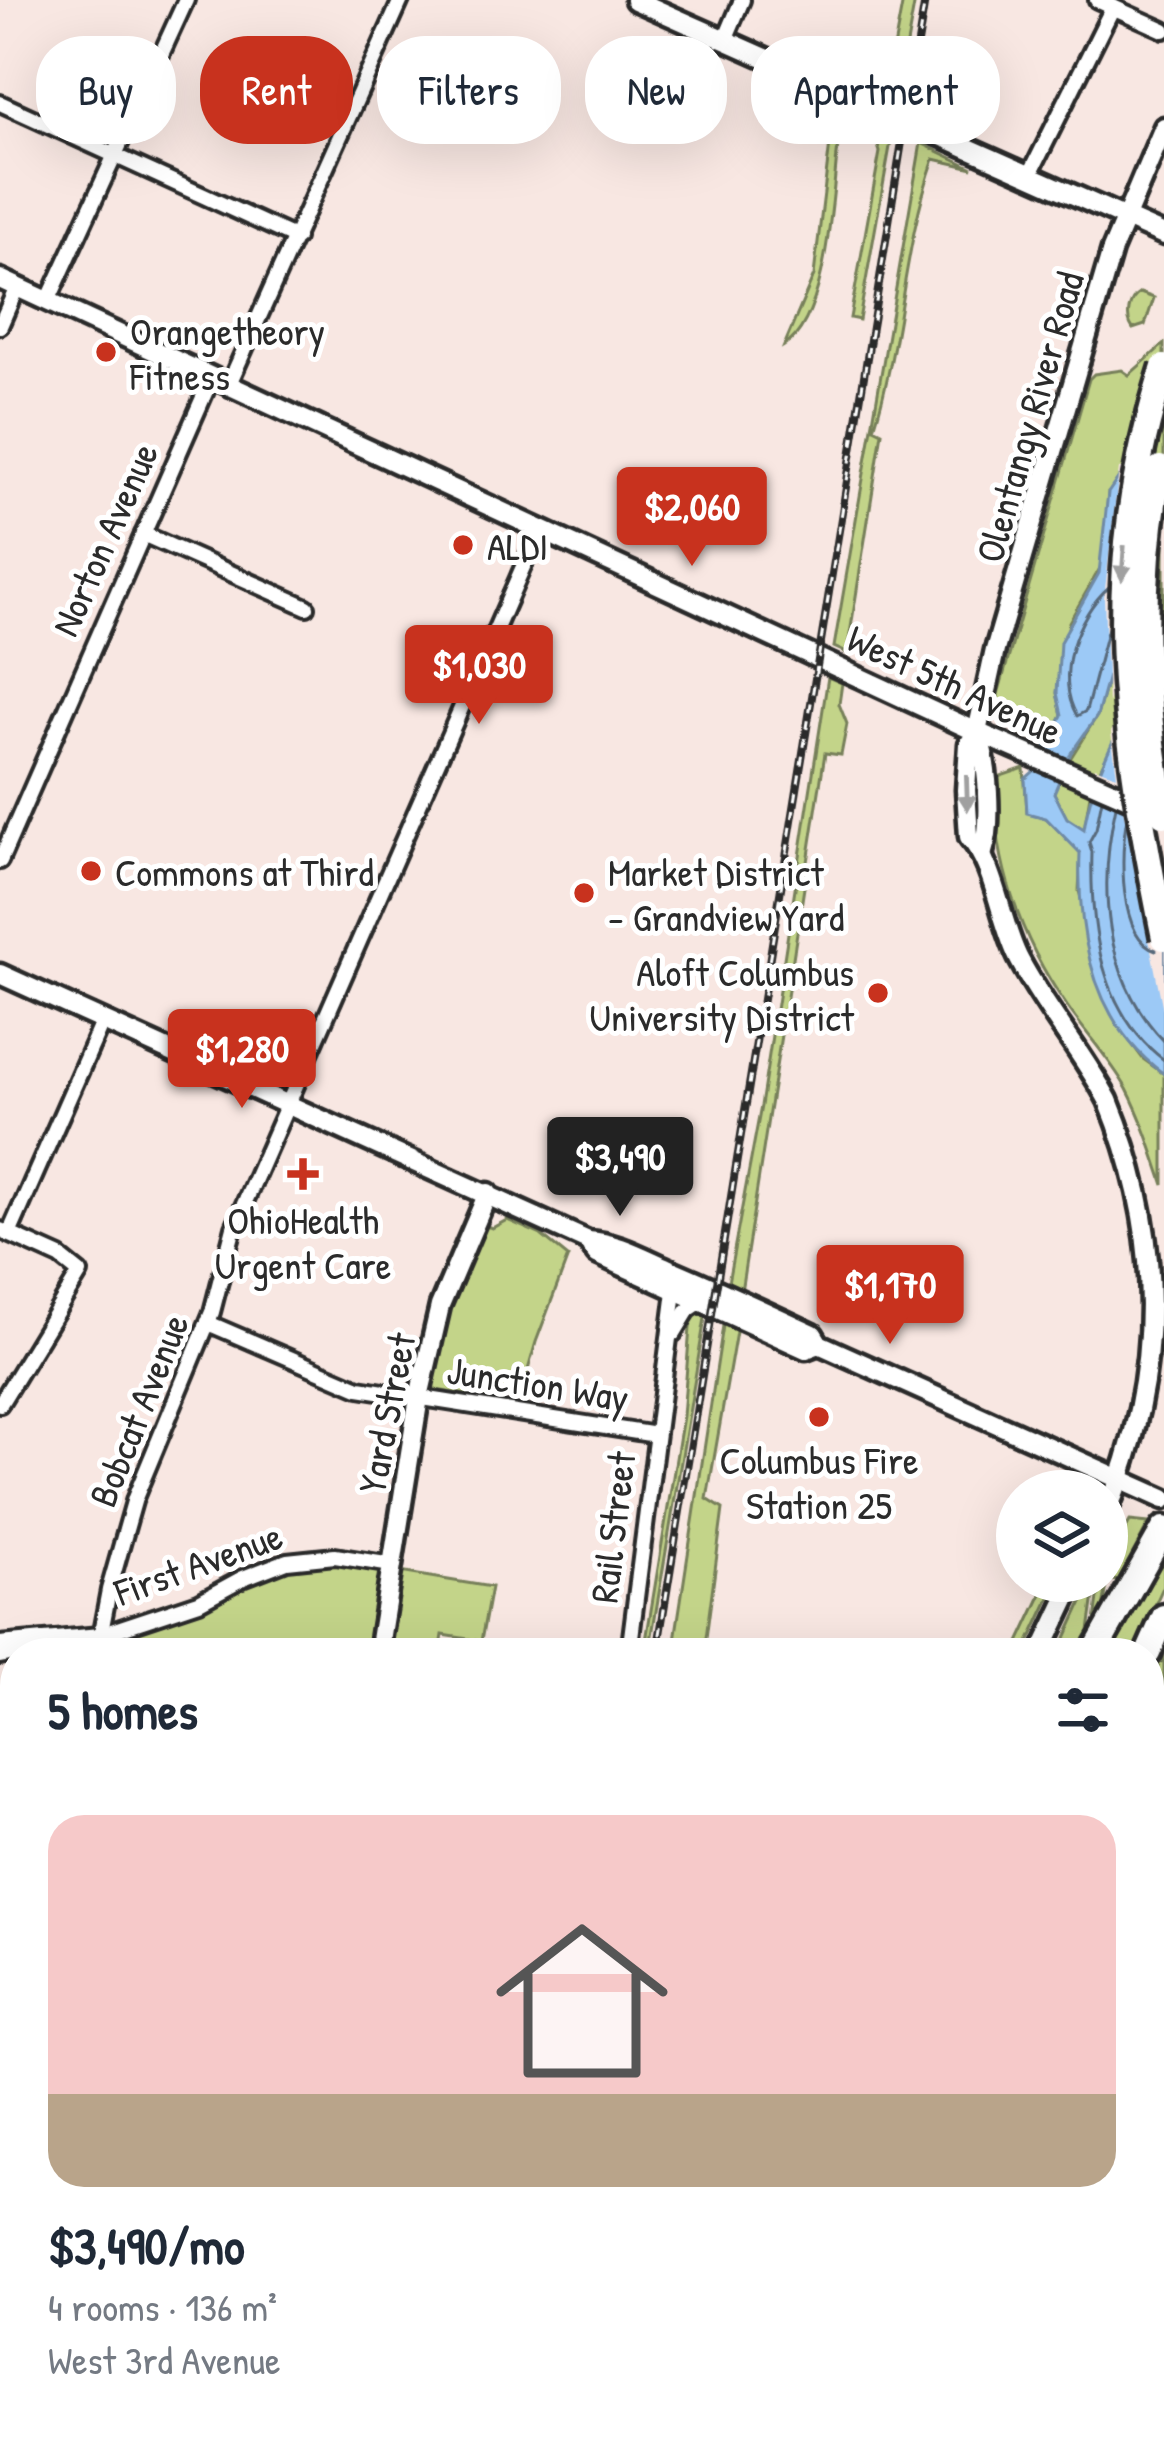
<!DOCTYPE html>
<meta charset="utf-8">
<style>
:root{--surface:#fff;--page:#f6f6f7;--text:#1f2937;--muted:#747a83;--line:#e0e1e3;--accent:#c8321e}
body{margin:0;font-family:"Patrick Hand",sans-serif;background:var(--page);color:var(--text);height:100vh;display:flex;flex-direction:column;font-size:45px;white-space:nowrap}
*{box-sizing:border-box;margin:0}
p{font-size:39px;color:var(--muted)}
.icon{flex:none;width:66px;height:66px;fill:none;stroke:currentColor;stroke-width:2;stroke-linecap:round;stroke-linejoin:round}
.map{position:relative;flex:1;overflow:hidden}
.sheet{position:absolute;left:0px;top:1638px;width:1164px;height:804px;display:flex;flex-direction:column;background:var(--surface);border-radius:48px 48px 0 0;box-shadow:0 12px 48px #0002}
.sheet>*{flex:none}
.hud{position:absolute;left:36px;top:36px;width:1092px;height:108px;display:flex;gap:24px}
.tools{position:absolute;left:996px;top:1470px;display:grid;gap:24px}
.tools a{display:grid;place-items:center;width:132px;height:132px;border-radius:50%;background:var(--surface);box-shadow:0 12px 48px #0002;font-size:60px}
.price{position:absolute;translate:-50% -102px;padding:0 27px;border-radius:12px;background:var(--accent);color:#fff;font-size:39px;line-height:78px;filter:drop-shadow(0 3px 6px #0008)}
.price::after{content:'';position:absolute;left:50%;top:72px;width:36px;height:27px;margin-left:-18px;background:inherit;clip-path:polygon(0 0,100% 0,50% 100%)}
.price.on{background:#222;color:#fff}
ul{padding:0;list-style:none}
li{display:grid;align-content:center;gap:24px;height:636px;padding:0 48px}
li+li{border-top:3px solid var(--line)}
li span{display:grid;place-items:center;height:372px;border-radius:36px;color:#555}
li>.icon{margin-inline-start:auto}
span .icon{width:216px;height:216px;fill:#fffc;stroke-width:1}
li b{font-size:51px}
h2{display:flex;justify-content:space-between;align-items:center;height:144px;padding:0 48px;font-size:51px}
.chip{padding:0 42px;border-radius:48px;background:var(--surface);box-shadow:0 12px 48px #0002;font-size:42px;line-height:108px}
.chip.on{background:var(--accent);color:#fff}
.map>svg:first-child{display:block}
.green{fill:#c3d489;stroke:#77805a;stroke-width:3}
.water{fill:#9cc9f6;stroke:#6f8aa5;stroke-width:3}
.pier{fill:#f8e7e2}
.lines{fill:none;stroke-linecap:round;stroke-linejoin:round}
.shore{stroke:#586a7c;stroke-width:3}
.street-casing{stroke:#2b2b2b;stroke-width:22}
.secondary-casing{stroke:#2b2b2b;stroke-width:27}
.highway-casing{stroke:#2b2b2b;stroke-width:33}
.street{stroke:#fff;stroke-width:14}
.secondary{stroke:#fff;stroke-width:18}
.highway{stroke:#fff;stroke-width:24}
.rail-casing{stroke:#2b2b2b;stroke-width:8}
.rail{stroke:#fff;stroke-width:3;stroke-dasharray:9;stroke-linecap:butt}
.highway-bridge-casing{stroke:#2b2b2b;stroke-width:33;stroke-linecap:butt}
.highway-bridge{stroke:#fff;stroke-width:24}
.oneway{fill:#a0a0a0}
.poi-dot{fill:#c8321e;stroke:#fff;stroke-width:4.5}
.labels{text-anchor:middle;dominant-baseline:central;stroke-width:10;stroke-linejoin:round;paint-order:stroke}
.poi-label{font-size:39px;fill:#2b2b2b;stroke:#fff;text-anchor:start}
.street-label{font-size:39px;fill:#2b2b2b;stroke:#fff}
</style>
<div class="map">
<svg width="1164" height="2442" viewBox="0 0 1164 2442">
<rect width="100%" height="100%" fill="#f8e7e2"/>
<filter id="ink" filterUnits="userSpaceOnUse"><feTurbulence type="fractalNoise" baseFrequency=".00833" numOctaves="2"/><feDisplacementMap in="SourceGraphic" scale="24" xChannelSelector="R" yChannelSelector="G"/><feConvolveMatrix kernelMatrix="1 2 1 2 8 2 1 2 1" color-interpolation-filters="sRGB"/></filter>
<g filter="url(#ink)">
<g class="green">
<polygon points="903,0 915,0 897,99 885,96"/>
<path d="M 835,102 L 893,130 L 859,320 L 850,318 L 880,152 L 874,134 L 846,138 L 838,146 C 832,195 828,319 784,346 L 814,275 Z"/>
<path d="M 921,143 L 973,168 L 934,159 C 903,246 902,340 874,428 L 882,432 L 847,653 L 834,647 Z"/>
<path d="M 1140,293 L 1154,298 L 1145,325 L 1133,329 C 1125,318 1128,300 1140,293 Z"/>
<polygon points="1164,344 1164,469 1108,493 1103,563 1069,622 1057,693 1062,715 1046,744 1018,732 998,710 998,694 1089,379 1094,374 1122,370 1129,375"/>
<polygon points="1164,537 1164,648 1100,769 1090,795 1084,830 1067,819 1054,793 1056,781 1097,716 1136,574"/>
<polygon points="828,677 842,683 839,704 847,724 841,755 825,753 740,1298 726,1293 761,1106"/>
<path d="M 1024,768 L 1027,812 L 1046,818 L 1081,853 L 1079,891 L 1117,1024 L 1143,1059 L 1164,1074 L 1164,1185 C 1153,1152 1143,1120 1127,1089 C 1110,1059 1086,1034 1067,1006 C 1020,939 992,859 995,778 Z"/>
<polygon points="507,1220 541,1235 568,1257 536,1342 520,1398 498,1395 496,1400 436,1390 429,1384 450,1299 481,1224 492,1228"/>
<polygon points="707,1306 649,1653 644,1653 683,1416 691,1315 695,1307"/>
<polygon points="724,1319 737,1326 707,1499 723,1509 704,1653 673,1653"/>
<polygon points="1130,1521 1149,1523 1118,1581 1108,1579 1103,1609 1095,1622 1100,1581 1107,1581 1107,1564"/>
<polygon points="1164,1551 1164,1585 1133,1653 1108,1653"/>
<polygon points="309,1557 491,1587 481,1641 443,1635 440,1653 152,1653 100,1635"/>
<polygon points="1048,1581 1058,1581 1024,1653 1014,1653"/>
<polygon points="1092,1581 1096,1581 1089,1631 1076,1653 1059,1653"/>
<polygon points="1164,1654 1164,1724 1149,1751 1149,1686"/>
<polygon points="1164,1863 1164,2235 1153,2260 1164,2266 1164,2359 1149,2394 1149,1911"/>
<polygon points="25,2427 80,2427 175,2442 22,2442"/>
<polygon points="546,2427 582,2427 580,2442 544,2442"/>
<polygon points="796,2427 834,2427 832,2442 791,2442"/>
<polygon points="1063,2427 1113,2427 1107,2442 1058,2442"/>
</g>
<g class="water">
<path d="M 1164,469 L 1164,537 L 1136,574 L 1097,716 L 1071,753 L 1054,793 L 1067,818 L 1084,829 C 1094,763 1132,706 1164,648 L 1164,796 L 1152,828 L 1164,947 L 1164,1074 C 1093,1023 1077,936 1080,853 L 1046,818 L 1027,813 L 1025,779 L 1034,771 L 1062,715 L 1057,693 L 1060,642 L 1099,573 L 1108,493 L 1121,474 Z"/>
<polygon points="1164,1724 1164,1863 1149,1911 1149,1751"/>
<polygon points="1010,2427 1063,2427 1058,2442 1005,2442"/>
</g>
<g class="pier">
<polygon points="1164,463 1116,678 1108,703 1104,598 1119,469"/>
<polygon points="1155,653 1164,811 1158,829 1156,870 1164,921 1164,1015 1123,809 1085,793 1095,767 1117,776 1111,732"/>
</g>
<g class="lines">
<g class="shore">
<path d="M 1109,624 L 1086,711 L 1077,716 C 1054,676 1077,615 1109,587"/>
<path d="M 1102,799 L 1096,829 L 1089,842 L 1092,852 C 1090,926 1100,1012 1164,1060"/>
<path d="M 1116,806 C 1098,885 1103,978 1164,1041"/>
<path d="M 1127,818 C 1120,852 1118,938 1156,950"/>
</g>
<g class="street-casing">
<g id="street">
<polyline points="1097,0 1164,30"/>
<polyline points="725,40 742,0"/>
<polyline points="0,103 296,238"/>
<polyline points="1029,176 1113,7"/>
<polyline points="48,301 186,0"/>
<polyline points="0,326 17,287"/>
<polyline points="229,384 401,0"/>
<polyline points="143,534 307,607"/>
<polyline points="0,861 212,377"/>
<polyline points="0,1230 60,1257 80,1273 0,1404"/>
<polyline points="9,1234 103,1020"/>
<polyline points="208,1323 359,1388 656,1435"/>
<polyline points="674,1333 688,1310 700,1302"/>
<polyline points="100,1635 120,1648 152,1653"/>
<polyline points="0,1644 100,1635 199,1602 243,1578 287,1561 335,1556 392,1565"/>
<polyline points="97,1653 109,1590 135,1498 212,1312 234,1227 540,528"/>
<polyline points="629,1653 675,1291"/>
<polyline points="0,1656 20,1652 39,1643"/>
<polyline points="0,1798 15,1795"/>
<polyline points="0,2121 15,2123"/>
<polyline points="22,2442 25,2427"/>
<polyline points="501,2442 503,2427"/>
</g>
</g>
<g class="secondary-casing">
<g id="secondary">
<polyline points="635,0 1164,235"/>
<polyline points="0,279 977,732 1149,807"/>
<path d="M 977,732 C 988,761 993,822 983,852"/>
<path d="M 0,974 L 588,1241 C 615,1242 642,1257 667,1268 C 716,1289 764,1311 813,1334 L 819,1344 L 1164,1499"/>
<polyline points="588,1241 597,1254 806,1349 819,1344"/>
<path d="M 1107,1512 C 1164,1375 1164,1237 1108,1100 C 1082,1052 1046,1010 1020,961 C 1000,924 996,866 969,837 L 966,790 L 969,744 L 977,732 L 995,650 L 1112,250 L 1164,127"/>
<polyline points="378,1653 419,1397 440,1306 488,1193"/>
<polyline points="1041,1653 1075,1581"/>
<polyline points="252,2442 255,2427"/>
<polyline points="775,2442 780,2427"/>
</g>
</g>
<g class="highway-casing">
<g id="highway">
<polyline points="1094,1653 1164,1529"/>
<polyline points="1148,1653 1164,1617"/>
<polyline points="844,2442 846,2427"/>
<polyline points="900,2442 903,2427"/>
<polyline points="927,2442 930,2427"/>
<polyline points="951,2442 953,2427"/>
</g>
</g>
<use href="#street" class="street"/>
<use href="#secondary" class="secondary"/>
<use href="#highway" class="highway"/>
<g class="rail-casing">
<g id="rail">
<polyline points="657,1653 925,0"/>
<polyline points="537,2442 539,2427"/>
</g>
</g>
<use href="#rail" class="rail"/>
<g class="highway-bridge-casing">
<g id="highway-bridge">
<path d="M 1164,367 C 1098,575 1122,729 1164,938"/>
<path d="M 1160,468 C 1137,584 1143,699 1164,815"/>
</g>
</g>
<use href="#highway-bridge" class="highway-bridge"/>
</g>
<defs><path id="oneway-solid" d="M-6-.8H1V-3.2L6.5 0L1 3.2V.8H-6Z" transform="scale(3)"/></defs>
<g class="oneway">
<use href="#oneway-solid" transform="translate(1123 563) rotate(94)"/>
<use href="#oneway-solid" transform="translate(967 793) rotate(88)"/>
</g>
</g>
<g class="poi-dot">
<circle cx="106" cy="352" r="12"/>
<circle cx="463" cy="545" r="12"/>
<circle cx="91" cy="871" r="12"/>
<circle cx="584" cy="893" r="12"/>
<circle cx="878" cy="993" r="12"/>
<path d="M297 1156h12v12h12v12h-12v12h-12v-12h-12v-12h12z"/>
<circle cx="819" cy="1417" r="12"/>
</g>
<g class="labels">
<g class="poi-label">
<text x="130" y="330">Orangetheory<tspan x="130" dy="45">Fitness</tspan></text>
<text x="487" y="545">ALDI</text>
<text x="115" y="871">Commons at Third</text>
<text x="608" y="871">Market District<tspan x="608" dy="45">- Grandview Yard</tspan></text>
<text x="854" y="971" text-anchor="end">Aloft Columbus<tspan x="854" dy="45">University District</tspan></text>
<text x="303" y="1219" text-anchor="middle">OhioHealth<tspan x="303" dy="45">Urgent Care</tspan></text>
<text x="819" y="1459" text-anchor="middle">Columbus Fire<tspan x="819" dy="45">Station 25</tspan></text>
</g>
<g class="street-label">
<text transform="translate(1029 417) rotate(-74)">Olentangy River Road</text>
<text transform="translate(104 539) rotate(-66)">Norton Avenue</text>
<text transform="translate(955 684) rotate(25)">West 5th Avenue</text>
<text transform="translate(538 1383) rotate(9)">Junction Way</text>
<text transform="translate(138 1410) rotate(-68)">Bobcat Avenue</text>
<text transform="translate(386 1413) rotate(-79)">Yard Street</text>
<text transform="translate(612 1527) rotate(-83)">Rail Street</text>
<text transform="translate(198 1563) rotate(-20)">First Avenue</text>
</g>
</g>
</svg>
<div class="tools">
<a><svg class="icon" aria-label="layers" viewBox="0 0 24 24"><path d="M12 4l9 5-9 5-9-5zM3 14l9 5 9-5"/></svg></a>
</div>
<b class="price" style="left:692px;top:569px">$2,060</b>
<b class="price" style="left:479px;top:727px">$1,030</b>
<b class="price" style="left:242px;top:1111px">$1,280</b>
<b class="price on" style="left:620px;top:1219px">$3,490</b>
<b class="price" style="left:890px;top:1347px">$1,170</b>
<div class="hud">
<a class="chip">Buy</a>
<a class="chip on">Rent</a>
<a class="chip">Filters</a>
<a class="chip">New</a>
<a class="chip">Apartment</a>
</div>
<section class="sheet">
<h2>5 homes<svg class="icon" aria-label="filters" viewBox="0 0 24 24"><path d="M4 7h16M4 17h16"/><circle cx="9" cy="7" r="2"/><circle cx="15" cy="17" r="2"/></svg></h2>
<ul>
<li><span style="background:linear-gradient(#f6c9c9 75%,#b9a48a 0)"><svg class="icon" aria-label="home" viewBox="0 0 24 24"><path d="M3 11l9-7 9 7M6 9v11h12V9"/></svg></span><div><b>$3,490/mo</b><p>4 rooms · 136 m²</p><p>West 3rd Avenue</p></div></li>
</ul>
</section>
</div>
